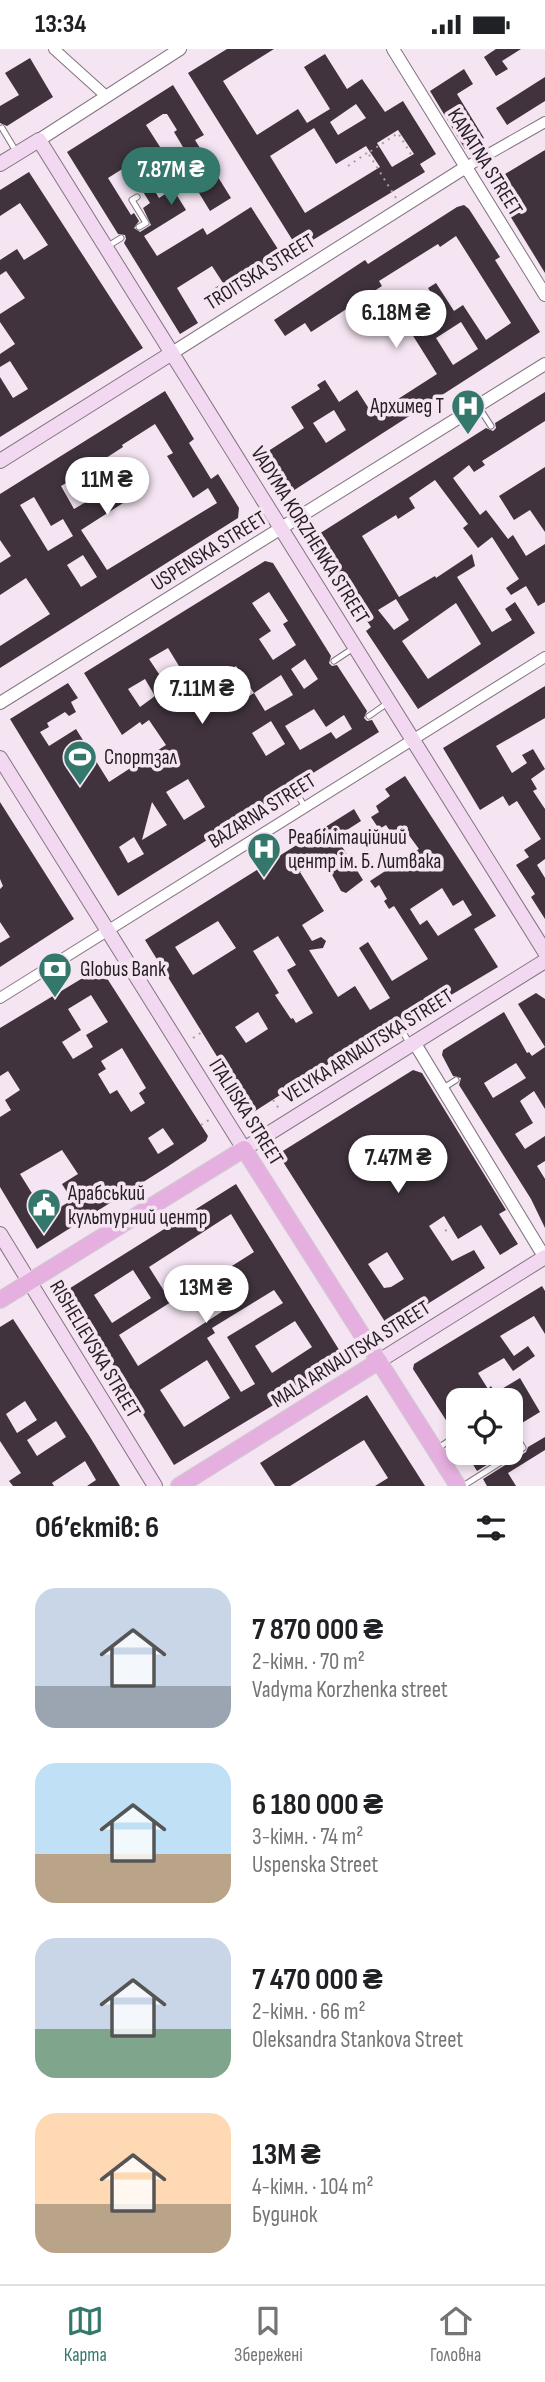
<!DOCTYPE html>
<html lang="uk">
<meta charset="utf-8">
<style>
:root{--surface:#fff;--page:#f6f6f6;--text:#202124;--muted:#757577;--line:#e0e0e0;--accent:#34786c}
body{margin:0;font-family:"Sofia Sans Condensed",sans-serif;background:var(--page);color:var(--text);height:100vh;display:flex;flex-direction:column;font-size:26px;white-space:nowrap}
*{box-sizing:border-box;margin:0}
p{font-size:23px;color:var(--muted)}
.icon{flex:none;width:38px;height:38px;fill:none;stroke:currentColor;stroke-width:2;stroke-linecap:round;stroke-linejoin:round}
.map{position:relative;height:1437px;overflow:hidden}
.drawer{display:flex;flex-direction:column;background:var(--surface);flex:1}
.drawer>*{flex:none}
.fabs{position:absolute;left:446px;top:1339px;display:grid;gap:14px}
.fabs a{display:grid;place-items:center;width:77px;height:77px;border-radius:14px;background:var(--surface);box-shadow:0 4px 10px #0003;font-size:35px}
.price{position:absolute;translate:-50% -60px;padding:0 16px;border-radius:24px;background:#fff;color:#222;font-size:23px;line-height:46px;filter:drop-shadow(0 2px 4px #0008)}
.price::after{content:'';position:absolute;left:50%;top:42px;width:21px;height:16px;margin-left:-10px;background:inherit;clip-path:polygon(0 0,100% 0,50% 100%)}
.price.selected{background:var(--accent);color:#fff}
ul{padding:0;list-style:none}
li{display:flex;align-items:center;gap:21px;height:175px;padding:0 35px}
li span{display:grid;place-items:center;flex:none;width:196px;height:140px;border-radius:21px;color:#555}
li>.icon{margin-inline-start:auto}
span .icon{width:84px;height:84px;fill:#fffc;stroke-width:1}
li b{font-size:30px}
h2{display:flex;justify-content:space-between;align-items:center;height:84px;padding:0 35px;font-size:30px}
.status{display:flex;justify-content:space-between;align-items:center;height:49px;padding:0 35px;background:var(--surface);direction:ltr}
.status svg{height:19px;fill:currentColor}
.dock{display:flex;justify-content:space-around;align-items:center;height:98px;border-top:2px solid var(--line);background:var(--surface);font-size:19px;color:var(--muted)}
.dock a{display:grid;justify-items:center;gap:4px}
.dock .selected{color:var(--accent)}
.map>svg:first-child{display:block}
.building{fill:#40333e;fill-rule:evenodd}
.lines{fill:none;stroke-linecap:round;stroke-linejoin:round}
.service-casing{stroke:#837481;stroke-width:7}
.minor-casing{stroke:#837481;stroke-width:12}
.tertiary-casing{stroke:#837481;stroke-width:14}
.secondary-casing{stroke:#837481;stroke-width:16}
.primary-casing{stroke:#cfcecf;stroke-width:18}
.path{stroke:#a89ca7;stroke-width:2;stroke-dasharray:2 5;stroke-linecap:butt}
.service{stroke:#fff;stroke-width:5}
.minor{stroke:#fff;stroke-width:10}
.tertiary{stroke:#fff;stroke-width:12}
.secondary{stroke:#f2d8f0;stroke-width:14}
.primary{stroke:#e5b0e0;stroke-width:16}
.labels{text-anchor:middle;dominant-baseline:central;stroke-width:7;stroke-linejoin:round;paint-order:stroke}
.street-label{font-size:21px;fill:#241e23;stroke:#f5e5f3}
.poi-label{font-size:21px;fill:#241e23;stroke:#f5e5f3;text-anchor:start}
</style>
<div class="status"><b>13:34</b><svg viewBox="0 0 49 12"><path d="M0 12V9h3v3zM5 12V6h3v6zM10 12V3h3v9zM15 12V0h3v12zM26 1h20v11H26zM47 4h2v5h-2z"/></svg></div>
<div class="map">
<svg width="545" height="1437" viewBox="0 0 545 1437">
<rect width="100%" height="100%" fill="#f5e5f3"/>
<g class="building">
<path d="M 227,0 L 274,0 L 223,32 L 257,86 L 298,60 L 307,74 L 330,60 L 304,18 L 325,5 L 347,40 L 362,30 L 385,63 L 403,52 L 436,105 L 420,115 L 425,123 L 298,200 L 188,24 ZM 356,55 L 366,69 L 338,86 L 330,73 ZM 314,79 L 336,115 L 366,97 L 380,118 L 305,164 L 270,107 ZM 398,81 L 414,105 L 392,118 L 377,94 Z"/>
<polygon points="496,0 521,0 502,12 508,20 496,27 484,8"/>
<polygon points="30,9 53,48 7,77 0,74 0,57 19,46 5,24"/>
<polygon points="464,20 473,35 457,45 484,89 465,100 430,42"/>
<polygon points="545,28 545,52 507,76 496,59"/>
<path d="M 173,36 L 204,86 L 195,91 L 231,149 L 210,162 L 177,108 L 186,103 L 174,83 L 177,81 L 167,65 L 163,65 L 146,76 L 169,112 L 158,119 L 162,127 L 150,134 L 159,149 L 173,140 L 186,161 L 144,187 L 157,207 L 203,179 L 207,186 L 251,158 L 285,211 L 217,255 L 208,243 L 223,234 L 212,217 L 177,239 L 198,274 L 180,285 L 124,194 L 126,190 L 125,186 L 118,185 L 67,103 ZM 127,117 L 150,154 L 143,159 L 151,176 L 140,183 L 134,179 L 139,172 L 134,164 L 131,166 L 108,129 Z"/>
<polygon points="545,101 545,224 490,134"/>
<polygon points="29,123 143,299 0,388 0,328 13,349 28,340 10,312 0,318 0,305 15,295 0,273 0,265 25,249 6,222 0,226 0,211 17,200 24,211 48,196 20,154 0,167 0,141"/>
<path d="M 464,156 L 469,160 L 500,208 L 495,211 L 540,283 L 285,447 L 259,408 L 304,379 L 291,358 L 320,340 L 317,336 L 325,331 L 339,353 L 357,341 L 373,366 L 437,325 L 400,266 L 432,245 L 428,239 L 436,234 L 454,262 L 463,256 L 486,291 L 511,274 L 456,187 L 440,198 L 438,195 L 379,232 L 382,237 L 311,283 L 305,274 L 285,287 L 274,271 L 365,211 L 368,215 L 457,158 ZM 461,273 L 478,300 L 453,316 L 436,289 ZM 334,361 L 346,381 L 326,394 L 313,374 Z"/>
<path d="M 165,342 L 194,390 L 189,394 L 211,430 L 218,425 L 239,459 L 238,469 L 0,619 L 0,597 L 50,565 L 26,529 L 0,546 L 0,514 L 11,507 L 0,491 L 0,445 ZM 155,375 L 173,404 L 167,407 L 193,449 L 208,439 L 217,454 L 107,521 L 81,481 L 148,438 L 137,422 L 120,433 L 106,409 L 123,398 L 122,396 ZM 77,428 L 91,450 L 74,460 L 61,437 ZM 34,448 L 51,477 L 63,470 L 73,487 L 48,502 L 20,456 ZM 83,506 L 97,528 L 81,538 L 67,516 Z"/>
<path d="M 545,343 L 545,372 L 482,412 L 485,416 L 474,423 L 469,416 L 453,429 L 480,466 L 486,461 L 508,490 L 513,486 L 526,507 L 545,495 L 545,553 L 538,557 L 526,537 L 511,546 L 506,539 L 519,530 L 492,488 L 478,499 L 463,479 L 468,475 L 435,431 L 409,449 L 415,459 L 398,470 L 396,466 L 362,487 L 399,548 L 435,527 L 436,529 L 472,505 L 475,517 L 457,528 L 492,583 L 512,571 L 505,560 L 515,553 L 535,584 L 418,660 L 366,582 L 371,578 L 345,538 L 342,541 L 311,493 L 311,490 L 486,379 L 493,382 L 496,379 L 495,374 ZM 396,550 L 409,571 L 394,581 L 378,561 ZM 456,554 L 481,595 L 428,630 L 402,592 Z"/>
<polygon points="545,418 545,483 530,461 514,471 499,447"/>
<path d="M 265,512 L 273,514 L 331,607 L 329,614 L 332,617 L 337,616 L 367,662 L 364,669 L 367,672 L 372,671 L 379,683 L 297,734 L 293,732 L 289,733 L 288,740 L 118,847 L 10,670 L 68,634 L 78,649 L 71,653 L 76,663 L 69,667 L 65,663 L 47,674 L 49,678 L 40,683 L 49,697 L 76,680 L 109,733 L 166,696 L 149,671 L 142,676 L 140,673 L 122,686 L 84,624 ZM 269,543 L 288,572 L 283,575 L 296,596 L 273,611 L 259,590 L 271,582 L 252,554 ZM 168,599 L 190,635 L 173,646 L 149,610 ZM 305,610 L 318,630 L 304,640 L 291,620 ZM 236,617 L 254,644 L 224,663 L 203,631 L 224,618 L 227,623 ZM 281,626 L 293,646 L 265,662 L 254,644 ZM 145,630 L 155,647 L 140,658 L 128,640 ZM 314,660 L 326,678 L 344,666 L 352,680 L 336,690 L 331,683 L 300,701 L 285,677 ZM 271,672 L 285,695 L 266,707 L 252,684 ZM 188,730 L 205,758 L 184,771 L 166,743 ZM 152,753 L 167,776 L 142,791 ZM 134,788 L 144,805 L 128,814 L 119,798 Z"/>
<polygon points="545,637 545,669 496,697 512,724 527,714 522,706 533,700 545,720 531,730 537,740 533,742 545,760 545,810 537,816 545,829 545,870 531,848 535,845 516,816 529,808 524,801 541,790 517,752 509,757 503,747 480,761 443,699"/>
<path d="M 405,727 L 496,867 L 474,880 L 498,918 L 404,974 L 397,973 L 396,980 L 387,985 L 383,980 L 252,1064 L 145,891 L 354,760 L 361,772 L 336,788 L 363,831 L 346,844 L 341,842 L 325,813 L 320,815 L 316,814 L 300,823 L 324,862 L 302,876 L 312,892 L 321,888 L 326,892 L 323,899 L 309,901 L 338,948 L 355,937 L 370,961 L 390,949 L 359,899 L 368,893 L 392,932 L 428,910 L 394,857 L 389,860 L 384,852 L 387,850 L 379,836 L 375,839 L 370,832 L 419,800 L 408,785 L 397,792 L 386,776 L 379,780 L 371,768 L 379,763 L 376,757 L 390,747 L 385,740 ZM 442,839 L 453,857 L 463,851 L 472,866 L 438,887 L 427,871 L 420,876 L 410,860 ZM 218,872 L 236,899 L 193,926 L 175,898 ZM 278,887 L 296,916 L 287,921 L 313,964 L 296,974 L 293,969 L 291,970 L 275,946 L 279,944 L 253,902 ZM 258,963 L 268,980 L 246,994 L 235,978 Z"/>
<polygon points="0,753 74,870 0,918 0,894 10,888 0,873 0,840 3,837 0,830"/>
<path d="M 96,921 L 103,923 L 208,1087 L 206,1092 L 167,1118 L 37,1200 L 0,1138 L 0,1068 L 11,1061 L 5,1051 L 20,1041 L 8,1022 L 0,1027 L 0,979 ZM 91,946 L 108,973 L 86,986 L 93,998 L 73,1010 L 62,993 L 81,981 L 68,960 ZM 122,999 L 146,1039 L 139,1044 L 145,1054 L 131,1063 L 117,1041 L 110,1045 L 98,1025 L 106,1020 L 101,1012 ZM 163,1079 L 174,1095 L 158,1105 L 148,1089 ZM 62,1101 L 78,1125 L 62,1135 L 72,1151 L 54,1162 L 43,1162 L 20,1125 Z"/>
<polygon points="536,944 545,950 545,998 518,955"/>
<path d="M 504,963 L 527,1004 L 529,1003 L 532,1007 L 545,998 L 545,1060 L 534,1042 L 520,1052 L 533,1074 L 515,1085 L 525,1100 L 545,1087 L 545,1112 L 537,1117 L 545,1130 L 545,1179 L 531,1150 L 459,1036 L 461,1029 L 453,1027 L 442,1006 L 443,1001 ZM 516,1014 L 526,1029 L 493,1049 L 484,1034 Z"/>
<path d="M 413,1021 L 422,1024 L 506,1161 L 499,1165 L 518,1195 L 500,1206 L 481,1176 L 458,1190 L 444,1167 L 429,1177 L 452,1212 L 474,1201 L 485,1219 L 389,1279 L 278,1105 ZM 387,1203 L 404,1230 L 391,1238 L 384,1239 L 368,1215 Z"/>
<path d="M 236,1135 L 346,1312 L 174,1416 L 67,1241 ZM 231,1165 L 254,1203 L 205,1234 L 223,1262 L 138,1317 L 119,1286 L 171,1253 L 149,1218 ZM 133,1221 L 151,1249 L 112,1274 L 94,1246 ZM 274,1241 L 283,1254 L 227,1288 L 255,1335 L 241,1343 L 207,1289 L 215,1284 L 212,1279 ZM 295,1272 L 312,1298 L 272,1324 L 255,1297 ZM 207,1311 L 230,1349 L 184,1378 L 160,1341 Z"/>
<polygon points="542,1237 545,1242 545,1285 534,1267 500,1287 514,1307 528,1297 535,1307 513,1322 504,1309 478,1324 488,1340 491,1337 495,1344 520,1329 540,1363 517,1377 511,1373 511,1351 458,1351 458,1379 453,1382 413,1320 414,1315"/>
<path d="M 13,1270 L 90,1388 L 120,1437 L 87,1437 L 96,1431 L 85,1412 L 52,1434 L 54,1437 L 13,1437 L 9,1432 L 21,1424 L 0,1392 L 0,1278 ZM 25,1352 L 37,1371 L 17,1384 L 6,1365 ZM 56,1372 L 66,1388 L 37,1407 L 27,1391 Z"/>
<polygon points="367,1346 425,1437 375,1437 388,1429 364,1391 290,1437 275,1437 260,1414"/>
<polygon points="545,1388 545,1401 508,1424 516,1437 487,1437 483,1430 526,1403 528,1398"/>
<polygon points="466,1404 506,1404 477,1422"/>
</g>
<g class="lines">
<g class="service-casing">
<g id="service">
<polyline points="2,79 17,104"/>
<polyline points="137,148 132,151 146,174 139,178"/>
<polyline points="108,197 121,189"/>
<polyline points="478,357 491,377"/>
<polyline points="334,612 355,598"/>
<polyline points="369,667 389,653"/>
<polyline points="292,737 305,758"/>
<polyline points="400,977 410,996"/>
<polyline points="442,1040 456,1031"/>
<polyline points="438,1399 458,1386"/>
<polyline points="463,1437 523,1399 511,1378"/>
</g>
</g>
<g class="minor-casing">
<g id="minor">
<polyline points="54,0 106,47"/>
<polyline points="466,118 545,73"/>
<polyline points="0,949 545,608"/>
</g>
</g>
<g class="tertiary-casing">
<g id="tertiary">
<polyline points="393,0 545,246"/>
<polyline points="39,91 180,0"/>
<polyline points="172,304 466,118"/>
<polyline points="0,654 545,315"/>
<polyline points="414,993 545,1209"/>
</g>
</g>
<g class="secondary-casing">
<g id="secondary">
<polyline points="0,115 39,91 545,903"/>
<polyline points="0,412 172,304"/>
<polyline points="0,709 244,1100 545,912"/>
<polyline points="0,1185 155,1437"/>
<polyline points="379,1312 545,1208"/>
</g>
</g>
<g class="primary-casing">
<g id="primary">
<polyline points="0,1251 244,1100 458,1437"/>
<polyline points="179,1437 379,1312"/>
</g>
</g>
<g class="path">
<polyline points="348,117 367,104"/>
<polyline points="396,149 368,104 398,84 412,107"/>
<polyline points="193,989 202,983"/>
<polyline points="215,1024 224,1019"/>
<polyline points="309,1027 317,1039"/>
<polyline points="273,1051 280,1061"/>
<polyline points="201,1076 212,1069"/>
<polyline points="445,1182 451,1178"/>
</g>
<use href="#service" class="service"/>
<use href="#minor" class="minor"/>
<use href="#tertiary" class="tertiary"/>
<use href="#secondary" class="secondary"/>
<use href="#primary" class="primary"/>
</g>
<defs>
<g id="hospital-pin" transform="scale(1.75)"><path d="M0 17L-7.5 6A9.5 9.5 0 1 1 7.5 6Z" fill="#34786c" stroke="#f5e5f3"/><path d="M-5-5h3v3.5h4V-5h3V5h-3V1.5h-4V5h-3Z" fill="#fff"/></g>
<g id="stadium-pin" transform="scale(1.75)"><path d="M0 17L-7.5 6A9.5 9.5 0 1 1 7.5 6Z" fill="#34786c" stroke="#f5e5f3"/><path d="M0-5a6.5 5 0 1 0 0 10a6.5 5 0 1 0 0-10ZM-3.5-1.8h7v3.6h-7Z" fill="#fff"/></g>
<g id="bank-pin" transform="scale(1.75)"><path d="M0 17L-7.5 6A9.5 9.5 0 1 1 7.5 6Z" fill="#34786c" stroke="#f5e5f3"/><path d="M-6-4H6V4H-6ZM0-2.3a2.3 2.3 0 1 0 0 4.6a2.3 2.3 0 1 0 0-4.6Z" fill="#fff"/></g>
<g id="civic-pin" transform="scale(1.75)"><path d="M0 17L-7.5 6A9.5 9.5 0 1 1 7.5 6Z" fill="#34786c" stroke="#f5e5f3"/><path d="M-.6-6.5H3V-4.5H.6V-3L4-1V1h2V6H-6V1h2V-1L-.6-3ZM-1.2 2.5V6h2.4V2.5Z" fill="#fff"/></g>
</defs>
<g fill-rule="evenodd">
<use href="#hospital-pin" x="468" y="357"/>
<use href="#stadium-pin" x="80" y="708"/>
<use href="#hospital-pin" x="264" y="800"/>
<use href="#bank-pin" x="55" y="920"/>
<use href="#civic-pin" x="44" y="1156"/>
</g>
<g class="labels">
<g class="street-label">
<text transform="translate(485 113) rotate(58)">KANATNA STREET</text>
<text transform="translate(260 223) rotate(-32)">TROITSKA STREET</text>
<text transform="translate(310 486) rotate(58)">VADYMA KORZHENKA STREET</text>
<text transform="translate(209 502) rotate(-32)">USPENSKA STREET</text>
<text transform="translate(262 762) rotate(-32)">BAZARNA STREET</text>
<text transform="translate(368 997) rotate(-32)">VELYKA ARNAUTSKA STREET</text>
<text transform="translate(246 1063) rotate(58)">ITALIISKA STREET</text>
<text transform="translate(95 1300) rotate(59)">RISHELIEVSKA STREET</text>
<text transform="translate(351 1305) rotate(-32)">MALA ARNAUTSKA STREET</text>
</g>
<g class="poi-label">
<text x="444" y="357" text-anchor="end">Архимед Т</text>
<text x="104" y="708">Спортзал</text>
<text x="288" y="788">Реабілітаційний<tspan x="288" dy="24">центр ім. Б. Литвака</tspan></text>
<text x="80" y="920">Globus Bank</text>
<text x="68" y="1144">Арабський<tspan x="68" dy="24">культурний центр</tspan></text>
</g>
</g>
</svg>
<div class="fabs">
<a><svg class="icon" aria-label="locate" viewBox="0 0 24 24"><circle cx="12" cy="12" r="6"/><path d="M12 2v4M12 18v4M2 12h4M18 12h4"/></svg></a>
</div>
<b class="price selected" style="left:171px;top:158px">7.87M ₴</b>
<b class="price" style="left:396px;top:301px">6.18M ₴</b>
<b class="price" style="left:107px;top:468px">11M ₴</b>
<b class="price" style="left:202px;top:677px">7.11M ₴</b>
<b class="price" style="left:398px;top:1146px">7.47M ₴</b>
<b class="price" style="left:206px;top:1276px">13M ₴</b>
</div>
<section class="drawer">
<h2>Об’єктів: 6<svg class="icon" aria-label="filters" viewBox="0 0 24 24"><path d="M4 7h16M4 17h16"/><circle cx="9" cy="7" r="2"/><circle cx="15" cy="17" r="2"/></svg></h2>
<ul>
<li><span style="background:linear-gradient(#c9d6e8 70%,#9aa5b1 0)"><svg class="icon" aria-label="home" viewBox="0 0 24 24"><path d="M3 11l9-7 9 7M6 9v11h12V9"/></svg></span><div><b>7 870 000 ₴</b><p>2-кімн. · 70 m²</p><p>Vadyma Korzhenka street</p></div></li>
<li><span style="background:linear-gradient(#bfe0f5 65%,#b9a48a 0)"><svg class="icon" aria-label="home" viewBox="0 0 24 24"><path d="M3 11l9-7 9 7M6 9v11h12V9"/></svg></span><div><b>6 180 000 ₴</b><p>3-кімн. · 74 m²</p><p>Uspenska Street</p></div></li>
<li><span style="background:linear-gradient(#c9d6e8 65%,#7fa58c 0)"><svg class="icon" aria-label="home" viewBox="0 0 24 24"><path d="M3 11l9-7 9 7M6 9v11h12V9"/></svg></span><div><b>7 470 000 ₴</b><p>2-кімн. · 66 m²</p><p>Oleksandra Stankova Street</p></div></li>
<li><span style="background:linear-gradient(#ffd9b3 65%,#b9a48a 0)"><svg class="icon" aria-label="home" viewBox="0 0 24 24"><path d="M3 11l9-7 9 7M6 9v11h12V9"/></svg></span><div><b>13M ₴</b><p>4-кімн. · 104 m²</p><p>Будинок</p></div></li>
</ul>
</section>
<nav class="dock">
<a class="selected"><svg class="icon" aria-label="map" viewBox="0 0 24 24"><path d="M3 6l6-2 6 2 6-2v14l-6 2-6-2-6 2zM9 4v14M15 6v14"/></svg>Карта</a>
<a><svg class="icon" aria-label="saved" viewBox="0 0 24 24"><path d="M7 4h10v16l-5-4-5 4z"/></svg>Збережені</a>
<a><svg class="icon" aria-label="home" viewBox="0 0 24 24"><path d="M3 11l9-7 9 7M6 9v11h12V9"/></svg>Головна</a>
</nav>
